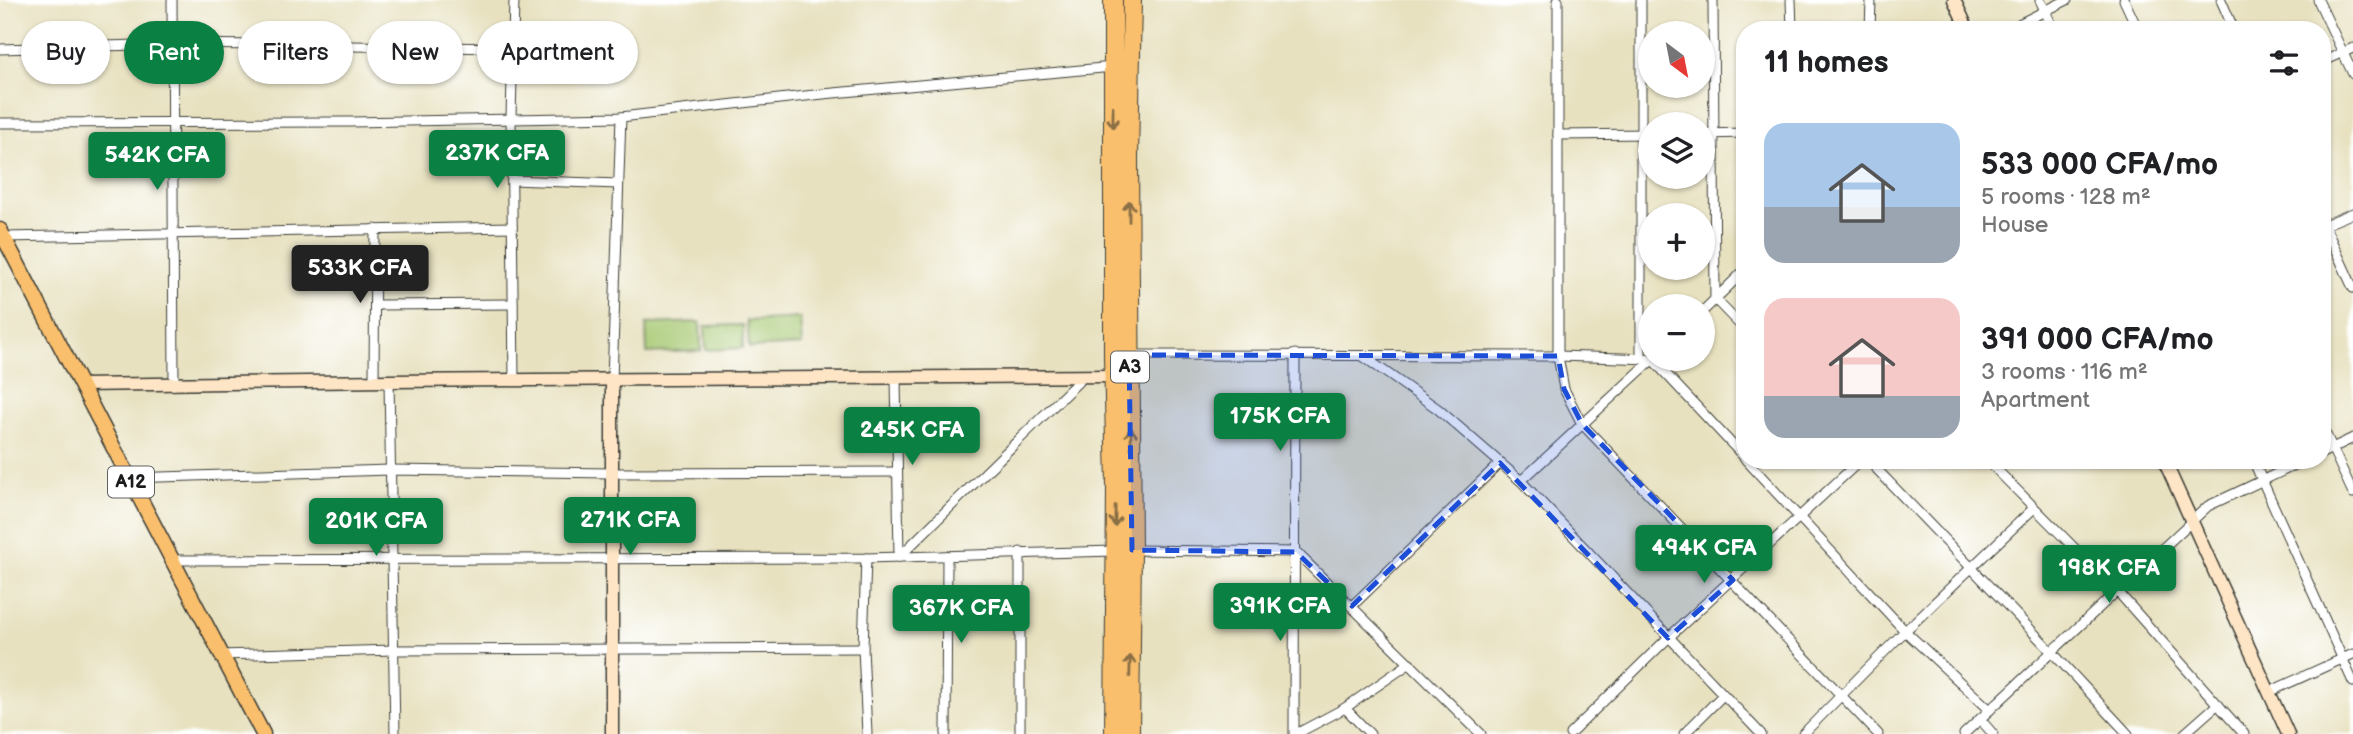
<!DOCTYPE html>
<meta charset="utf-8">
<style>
:root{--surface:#fff;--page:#f2f2f2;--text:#202124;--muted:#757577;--accent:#0b8043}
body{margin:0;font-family:"Balsamiq Sans",sans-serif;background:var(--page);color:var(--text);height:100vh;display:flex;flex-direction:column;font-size:26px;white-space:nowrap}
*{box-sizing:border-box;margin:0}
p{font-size:23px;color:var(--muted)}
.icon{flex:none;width:38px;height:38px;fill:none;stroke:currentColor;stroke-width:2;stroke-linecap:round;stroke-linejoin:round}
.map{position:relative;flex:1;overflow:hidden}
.details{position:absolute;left:1736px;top:21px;width:595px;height:448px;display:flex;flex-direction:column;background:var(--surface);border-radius:28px;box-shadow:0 2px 5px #0004}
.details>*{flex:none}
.hud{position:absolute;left:21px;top:21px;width:665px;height:63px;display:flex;gap:14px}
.needle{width:46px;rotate:148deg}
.controls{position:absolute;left:1638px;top:21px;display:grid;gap:14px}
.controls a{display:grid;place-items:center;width:77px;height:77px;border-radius:50%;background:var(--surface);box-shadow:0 2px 5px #0004;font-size:35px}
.price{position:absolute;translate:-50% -60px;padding:0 16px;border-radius:7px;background:var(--accent);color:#fff;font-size:23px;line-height:46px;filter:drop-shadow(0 2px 4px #0008)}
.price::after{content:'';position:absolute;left:50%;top:42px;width:21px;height:16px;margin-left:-10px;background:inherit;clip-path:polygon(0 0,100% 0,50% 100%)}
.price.selected{background:#222;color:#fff}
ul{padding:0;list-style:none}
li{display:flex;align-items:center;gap:21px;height:175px;padding:0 28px}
li span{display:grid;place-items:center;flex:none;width:196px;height:140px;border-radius:21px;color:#555}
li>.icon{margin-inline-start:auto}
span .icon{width:84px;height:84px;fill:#fffc;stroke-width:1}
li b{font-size:30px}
h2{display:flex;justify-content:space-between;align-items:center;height:84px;padding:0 28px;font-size:30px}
.pill{padding:0 24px;border-radius:32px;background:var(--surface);box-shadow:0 2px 5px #0004;font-size:24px;line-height:63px}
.pill.selected{background:var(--accent);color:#fff}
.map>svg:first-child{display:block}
.green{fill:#a5c770;stroke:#607246;stroke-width:2}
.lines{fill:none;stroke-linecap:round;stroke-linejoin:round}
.street-casing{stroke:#3a3a34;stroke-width:11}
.secondary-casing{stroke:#3a3a34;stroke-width:15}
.primary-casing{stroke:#3a3a34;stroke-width:17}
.highway-casing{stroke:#3a3a34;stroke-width:20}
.street{stroke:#fff;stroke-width:9}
.secondary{stroke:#fde5c5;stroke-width:12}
.primary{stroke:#f9bf6d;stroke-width:14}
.highway{stroke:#f9bf6d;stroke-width:18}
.oneway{stroke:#8a6e44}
.marked{fill:#1d4ed8;fill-opacity:0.2;stroke:#1d4ed8;stroke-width:5;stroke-dasharray:14 9;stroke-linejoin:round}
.labels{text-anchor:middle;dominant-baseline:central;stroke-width:5;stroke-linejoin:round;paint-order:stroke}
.shield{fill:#fff;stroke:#606060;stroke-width:2}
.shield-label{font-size:19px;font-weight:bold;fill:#1c1c1c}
</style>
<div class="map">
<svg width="2353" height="734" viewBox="0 0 2353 734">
<rect width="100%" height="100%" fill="#fff"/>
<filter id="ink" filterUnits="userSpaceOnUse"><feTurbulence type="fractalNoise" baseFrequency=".0143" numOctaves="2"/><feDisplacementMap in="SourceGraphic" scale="14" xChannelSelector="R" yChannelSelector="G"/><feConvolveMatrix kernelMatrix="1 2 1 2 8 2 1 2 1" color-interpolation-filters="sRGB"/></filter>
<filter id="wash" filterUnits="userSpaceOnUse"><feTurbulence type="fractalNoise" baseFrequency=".00686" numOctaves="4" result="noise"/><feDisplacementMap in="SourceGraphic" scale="28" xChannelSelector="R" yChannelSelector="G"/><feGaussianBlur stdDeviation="1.57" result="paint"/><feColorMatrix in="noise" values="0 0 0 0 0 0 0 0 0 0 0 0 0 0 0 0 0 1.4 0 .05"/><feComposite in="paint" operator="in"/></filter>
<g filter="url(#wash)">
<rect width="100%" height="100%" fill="#e7e1bf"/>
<g class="green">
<polygon points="800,318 802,345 749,348 747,321"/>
<polygon points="700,322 701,351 647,353 646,324"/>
<polygon points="743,325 743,348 706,350 705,326"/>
</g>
</g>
<g filter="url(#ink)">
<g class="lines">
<g class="street-casing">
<g id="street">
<polyline points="172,0 174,385"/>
<polyline points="514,0 511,118 514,380"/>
<polyline points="1558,0 1558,356 1564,389 1582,424 1878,734"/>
<polyline points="1713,0 1715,299 1745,330"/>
<polyline points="1791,0 1792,30"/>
<polyline points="2040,0 2054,30"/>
<polyline points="2124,0 2138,30"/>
<polyline points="2221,0 2234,30"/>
<polyline points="2318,0 2353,74"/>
<polyline points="1870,30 1871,0"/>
<polyline points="2007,30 2067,0"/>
<polyline points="0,49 173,44 513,48"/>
<polyline points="2322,62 2353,48"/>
<polyline points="0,123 351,122 621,117 823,94 1113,67"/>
<polyline points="1703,134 1745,133"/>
<polyline points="1558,135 1650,134"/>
<polyline points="512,180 618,184"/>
<polyline points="2322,220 2353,288"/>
<polyline points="2322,226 2353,213"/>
<polyline points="4,237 512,227"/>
<polyline points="375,305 513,304"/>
<polyline points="1703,311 1745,270"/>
<polyline points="1129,355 1558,356 1652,359 1745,458"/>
<polyline points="1364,357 1438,409 1521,481 1761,734"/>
<polyline points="1641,359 1641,0"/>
<polyline points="896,378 899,557"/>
<polyline points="612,380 621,117"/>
<polyline points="374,381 375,229"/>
<polyline points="389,381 395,734"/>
<polyline points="2322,426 2353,493"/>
<polyline points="2322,453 2353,438"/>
<polyline points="1746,460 1905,631 1990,710"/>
<polyline points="1868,460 2052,652 2128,734"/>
<polyline points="1987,460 2118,592 2244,734"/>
<polyline points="2253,460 2353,682"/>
<polyline points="129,478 390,470 613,473 897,472"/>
<polyline points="1521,481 1653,359"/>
<polyline points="1132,550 1296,552 1481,734"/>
<polyline points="1020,552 1020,734"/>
<polyline points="899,557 1084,376"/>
<polyline points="866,558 863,648 867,734"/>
<polyline points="172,560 866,558 1114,551"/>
<polyline points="1352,606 1500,463"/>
<polyline points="220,655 394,650 863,648"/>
<polyline points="2269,692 2353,654"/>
<polyline points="1345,708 1370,734"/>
<polyline points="1980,719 1993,734"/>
<polyline points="946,734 947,556"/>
<polyline points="1294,734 1295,354"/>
<polyline points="1296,734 1345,708 1410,663"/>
<polyline points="1570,734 1668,638 1861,460"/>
<polyline points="1684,734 1723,695"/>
<polyline points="1803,734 1905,631 2034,508"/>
<polyline points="1964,734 2208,506 2306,460"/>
<polyline points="2184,734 2218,704"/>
</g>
</g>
<g class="secondary-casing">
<g id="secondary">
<polyline points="1954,0 1968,30"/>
<polyline points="80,385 389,381 1114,376"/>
<polyline points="2164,460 2288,734"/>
<polyline points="612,734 612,380"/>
</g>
</g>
<g class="primary-casing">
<polyline id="primary" points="0,230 263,734"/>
</g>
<g class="highway-casing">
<g id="highway">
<polyline points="1113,0 1113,355 1116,486 1114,734"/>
<polyline points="1130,734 1132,550 1129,158 1132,0"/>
</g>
</g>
<use href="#street" class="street"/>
<use href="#secondary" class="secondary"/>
<use href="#primary" class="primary"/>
<use href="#highway" class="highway"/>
</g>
<defs><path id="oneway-shaft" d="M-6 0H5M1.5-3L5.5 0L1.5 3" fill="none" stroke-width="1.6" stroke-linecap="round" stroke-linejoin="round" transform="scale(1.75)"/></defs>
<g class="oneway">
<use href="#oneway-shaft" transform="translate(1113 117) rotate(90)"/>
<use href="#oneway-shaft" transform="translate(1129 211) rotate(-90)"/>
<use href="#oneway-shaft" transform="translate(1131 438) rotate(-91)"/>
<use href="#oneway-shaft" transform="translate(1115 516) rotate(91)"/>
<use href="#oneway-shaft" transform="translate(1130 666) rotate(-89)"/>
</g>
</g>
<path class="marked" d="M 1129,355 L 1558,356 L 1564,389 L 1582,424 L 1733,580 L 1668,638 L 1500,463 L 1352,606 L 1296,552 L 1132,550 Z"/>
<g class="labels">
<g class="shield">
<rect x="1111" y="351.5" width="38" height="31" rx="5"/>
<rect x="108" y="466.5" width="46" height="31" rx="5"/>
</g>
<g class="shield-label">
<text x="1130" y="367">A3</text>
<text x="131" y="482">A12</text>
</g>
</g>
</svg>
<div class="controls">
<a><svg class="needle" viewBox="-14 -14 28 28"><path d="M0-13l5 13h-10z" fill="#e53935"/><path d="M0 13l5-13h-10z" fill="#757577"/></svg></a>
<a><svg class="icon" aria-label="layers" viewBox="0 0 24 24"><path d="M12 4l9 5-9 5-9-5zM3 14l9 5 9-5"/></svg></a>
<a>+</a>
<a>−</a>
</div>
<b class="price" style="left:497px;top:190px">237K CFA</b>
<b class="price" style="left:157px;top:192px">542K CFA</b>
<b class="price selected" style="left:360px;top:305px">533K CFA</b>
<b class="price" style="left:1280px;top:453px">175K CFA</b>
<b class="price" style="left:912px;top:467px">245K CFA</b>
<b class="price" style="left:630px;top:557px">271K CFA</b>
<b class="price" style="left:376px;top:558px">201K CFA</b>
<b class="price" style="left:1704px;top:585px">494K CFA</b>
<b class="price" style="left:2109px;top:605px">198K CFA</b>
<b class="price" style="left:1280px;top:643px">391K CFA</b>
<b class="price" style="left:961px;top:645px">367K CFA</b>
<div class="hud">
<a class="pill">Buy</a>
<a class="pill selected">Rent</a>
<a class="pill">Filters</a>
<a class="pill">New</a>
<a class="pill">Apartment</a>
</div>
<section class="details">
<h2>11 homes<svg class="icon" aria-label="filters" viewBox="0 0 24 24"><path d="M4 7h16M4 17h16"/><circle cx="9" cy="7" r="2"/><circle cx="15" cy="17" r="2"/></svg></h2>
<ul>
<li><span style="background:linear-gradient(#a9c7e8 60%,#9aa5b1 0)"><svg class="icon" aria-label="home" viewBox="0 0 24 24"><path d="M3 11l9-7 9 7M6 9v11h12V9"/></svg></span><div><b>533 000 CFA/mo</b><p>5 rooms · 128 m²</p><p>House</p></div></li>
<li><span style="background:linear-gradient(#f6c9c9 70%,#9aa5b1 0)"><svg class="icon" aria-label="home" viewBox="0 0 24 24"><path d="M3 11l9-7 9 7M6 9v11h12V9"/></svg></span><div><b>391 000 CFA/mo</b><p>3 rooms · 116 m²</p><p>Apartment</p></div></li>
</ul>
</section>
</div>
